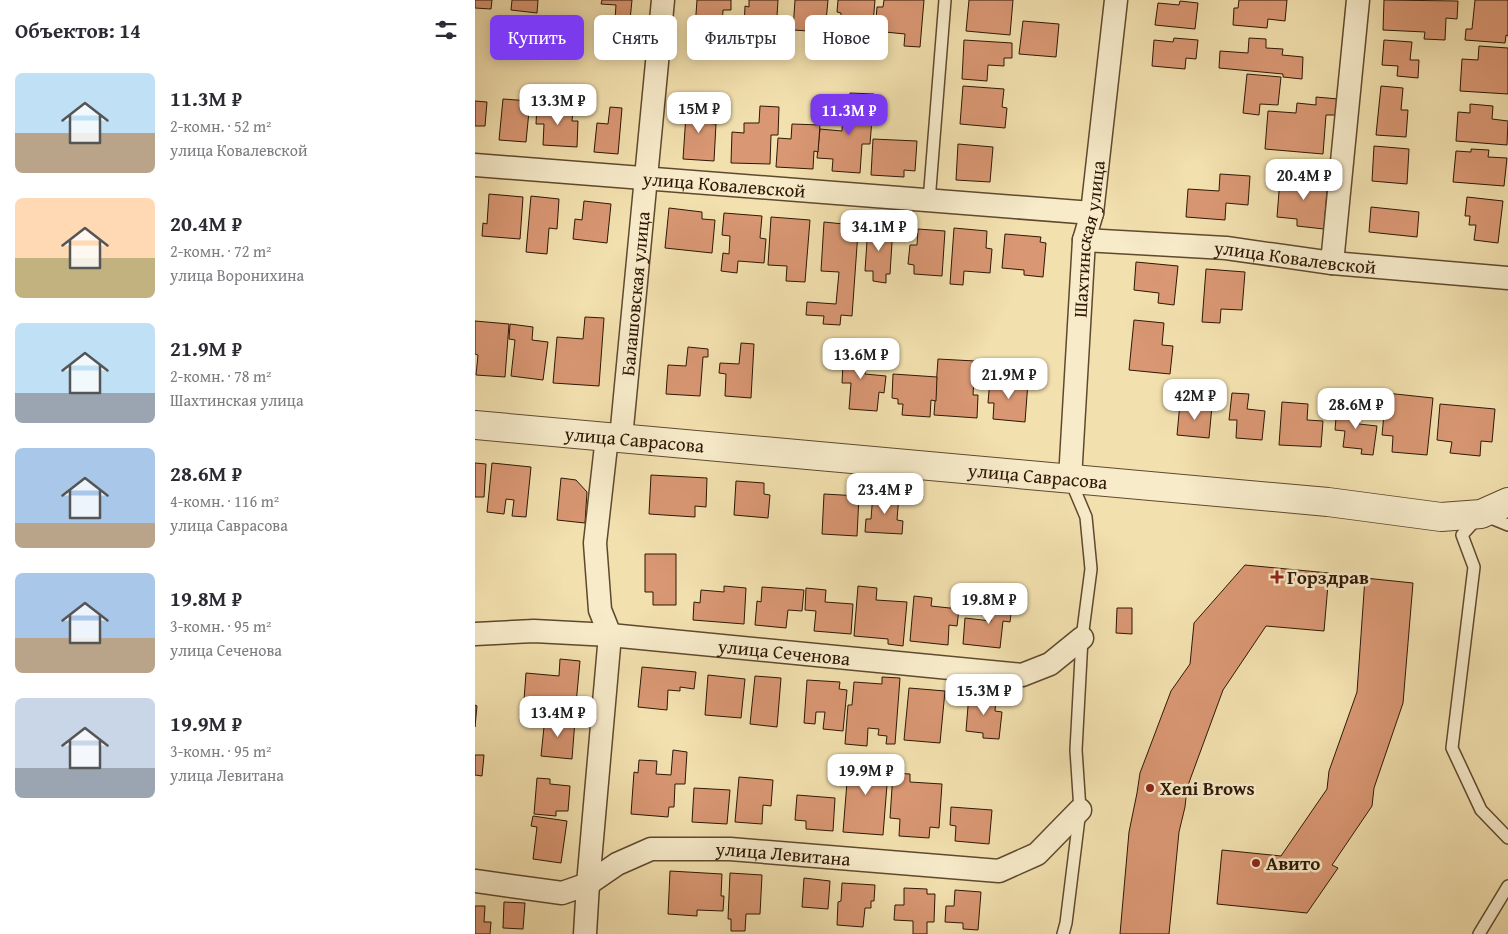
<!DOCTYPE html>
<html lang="ru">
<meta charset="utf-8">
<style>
:root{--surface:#fff;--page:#f2f2f3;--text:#2b2b33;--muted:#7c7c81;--accent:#7c3aed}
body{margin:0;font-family:"Gentium Book Plus",serif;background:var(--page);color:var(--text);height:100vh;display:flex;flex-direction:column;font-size:19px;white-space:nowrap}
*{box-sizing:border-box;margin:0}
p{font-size:16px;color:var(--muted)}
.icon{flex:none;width:28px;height:28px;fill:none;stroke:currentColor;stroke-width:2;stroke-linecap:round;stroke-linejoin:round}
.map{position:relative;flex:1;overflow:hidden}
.drawer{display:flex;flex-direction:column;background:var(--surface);width:475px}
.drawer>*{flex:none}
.banner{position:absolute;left:15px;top:15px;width:475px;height:45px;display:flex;gap:10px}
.price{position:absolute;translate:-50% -42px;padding:0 11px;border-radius:10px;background:#fff;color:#222;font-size:16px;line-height:32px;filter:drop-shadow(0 1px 2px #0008)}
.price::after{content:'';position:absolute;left:50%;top:30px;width:15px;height:11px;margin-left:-8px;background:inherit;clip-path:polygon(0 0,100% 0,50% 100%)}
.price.current{background:var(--accent);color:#fff}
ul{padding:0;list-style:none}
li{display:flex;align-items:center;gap:15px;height:125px;padding:0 15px}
li span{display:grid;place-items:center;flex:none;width:140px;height:100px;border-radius:8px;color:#555}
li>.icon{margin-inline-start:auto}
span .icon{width:60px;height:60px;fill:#fffc;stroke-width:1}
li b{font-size:21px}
h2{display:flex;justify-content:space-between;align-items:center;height:60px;padding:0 15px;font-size:21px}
.pill{padding:0 18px;border-radius:8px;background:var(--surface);box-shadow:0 2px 12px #0003;font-size:18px;line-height:45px}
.pill.current{background:var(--accent);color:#fff}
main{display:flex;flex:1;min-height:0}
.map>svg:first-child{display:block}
.building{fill:#d99773;stroke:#2e1704}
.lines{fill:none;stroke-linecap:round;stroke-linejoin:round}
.service-casing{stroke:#5f492e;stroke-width:14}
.minor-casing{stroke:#5f492e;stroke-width:25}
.tertiary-casing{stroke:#5f492e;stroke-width:30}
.service{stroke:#f7ebca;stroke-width:11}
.minor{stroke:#f7ebca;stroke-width:22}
.tertiary{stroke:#f7ebca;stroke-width:28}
.poi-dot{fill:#8f2418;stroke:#f7ebca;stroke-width:2}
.labels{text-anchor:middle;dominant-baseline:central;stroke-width:5;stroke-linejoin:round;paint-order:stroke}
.street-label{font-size:19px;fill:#2e1704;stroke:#f7ebca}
.poi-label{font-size:19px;font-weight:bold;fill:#2e1704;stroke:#f7ebca;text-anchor:start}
</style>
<main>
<section class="drawer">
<h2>Объектов: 14<svg class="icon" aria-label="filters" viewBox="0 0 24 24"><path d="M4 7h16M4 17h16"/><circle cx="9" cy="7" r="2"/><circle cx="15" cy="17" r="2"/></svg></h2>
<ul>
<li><span style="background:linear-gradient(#bfe0f5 60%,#b9a48a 0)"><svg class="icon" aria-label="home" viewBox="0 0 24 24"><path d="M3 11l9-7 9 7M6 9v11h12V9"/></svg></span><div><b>11.3M ₽</b><p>2-комн. · 52 m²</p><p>улица Ковалевской</p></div></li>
<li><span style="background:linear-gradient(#ffd9b3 60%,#c2b280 0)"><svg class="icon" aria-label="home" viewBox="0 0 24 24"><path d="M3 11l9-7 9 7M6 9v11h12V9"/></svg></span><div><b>20.4M ₽</b><p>2-комн. · 72 m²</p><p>улица Воронихина</p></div></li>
<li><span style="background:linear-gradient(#bfe0f5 70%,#9aa5b1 0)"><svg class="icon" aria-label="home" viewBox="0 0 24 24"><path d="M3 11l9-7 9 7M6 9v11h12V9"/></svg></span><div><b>21.9M ₽</b><p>2-комн. · 78 m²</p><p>Шахтинская улица</p></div></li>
<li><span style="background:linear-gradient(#a9c7e8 75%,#b9a48a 0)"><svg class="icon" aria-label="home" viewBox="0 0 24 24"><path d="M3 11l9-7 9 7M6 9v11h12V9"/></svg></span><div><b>28.6M ₽</b><p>4-комн. · 116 m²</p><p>улица Саврасова</p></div></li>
<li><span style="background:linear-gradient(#a9c7e8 65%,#b9a48a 0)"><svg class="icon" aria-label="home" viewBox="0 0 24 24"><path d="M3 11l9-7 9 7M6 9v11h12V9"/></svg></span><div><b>19.8M ₽</b><p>3-комн. · 95 m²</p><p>улица Сеченова</p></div></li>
<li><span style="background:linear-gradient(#c9d6e8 70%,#9aa5b1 0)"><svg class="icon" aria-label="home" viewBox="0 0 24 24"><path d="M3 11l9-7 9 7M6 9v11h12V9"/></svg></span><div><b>19.9M ₽</b><p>3-комн. · 95 m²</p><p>улица Левитана</p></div></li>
</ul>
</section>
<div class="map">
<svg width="1033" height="934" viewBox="0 0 1033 934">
<rect width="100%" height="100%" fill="#f2e0ae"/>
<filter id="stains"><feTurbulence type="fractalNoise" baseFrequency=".004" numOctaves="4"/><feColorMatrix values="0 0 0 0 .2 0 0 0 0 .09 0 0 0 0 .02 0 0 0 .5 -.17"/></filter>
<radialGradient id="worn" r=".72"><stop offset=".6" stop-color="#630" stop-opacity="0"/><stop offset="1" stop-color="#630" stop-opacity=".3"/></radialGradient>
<g class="building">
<polygon points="0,0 17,0 16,9 0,8"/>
<polygon points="37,0 63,0 62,13 36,10"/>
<polygon points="127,0 157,0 155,20 140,19 141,5 126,4"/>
<polygon points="222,0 256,0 256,10 248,10 247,30 220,28"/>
<polygon points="274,0 303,0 301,32 269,29 270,6 274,7"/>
<polygon points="320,0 353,0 350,32 318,30"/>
<polygon points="363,0 400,0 395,59 381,58 384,23 366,22 366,13 362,12"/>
<polygon points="409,0 449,0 445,47 429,46 430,34 400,31 402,7 408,7"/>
<polygon points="494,0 538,0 535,35 491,31"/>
<polygon points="764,0 812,0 810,21 793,19 792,28 758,25 759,8 763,8"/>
<polygon points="909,0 983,1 982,19 971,18 970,40 949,39 950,32 908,30"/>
<polygon points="1000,0 1033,0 1033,36 1031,35 1030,43 990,40 991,29 997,29"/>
<polygon points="705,1 723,3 720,29 680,25 683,3 704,5"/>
<polygon points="548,21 584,24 581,57 544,54"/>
<polygon points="699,38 723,40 721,59 711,58 710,69 677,66 679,40 698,42"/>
<polygon points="774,38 791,39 791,48 808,49 807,55 828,57 827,79 808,77 808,74 744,68 745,51 773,53"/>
<polygon points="489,40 537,43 537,58 529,58 529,66 513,65 512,81 487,79"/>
<polygon points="909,40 937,42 935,60 944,60 943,78 922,76 923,66 907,65"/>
<polygon points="1004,46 1033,48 1033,94 985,91 987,59 1003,60"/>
<polygon points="772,74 806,77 803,105 785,104 784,115 768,113"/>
<polygon points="488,86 529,89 527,107 532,108 530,128 485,124"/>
<polygon points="906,86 928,88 926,110 933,110 931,137 901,135"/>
<polygon points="375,93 399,94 395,144 387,144 385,173 357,171 358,159 342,158 345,129 367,131 368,110 374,111"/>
<polygon points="841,97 863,99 862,115 851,115 848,154 790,149 793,111 821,113 822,103 841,105"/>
<polygon points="28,99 55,101 51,142 24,140"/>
<polygon points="212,100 230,101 229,123 241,124 239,161 208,159"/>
<polygon points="0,101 12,102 10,126 0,126"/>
<polygon points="995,104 1018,106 1017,119 1033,121 1032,145 981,141 983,112 995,113"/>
<polygon points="62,105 82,106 82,109 98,110 97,121 103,121 102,147 68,145 69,124 61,124"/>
<polygon points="285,106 304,107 303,135 296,135 295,164 256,163 257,132 269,133 269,123 284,123"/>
<polygon points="135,107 147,108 143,154 119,152 122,123 133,124"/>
<polygon points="317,124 345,125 343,152 339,151 338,169 301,167 303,138 316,139"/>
<polygon points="398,139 442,141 440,171 429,170 429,177 396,175"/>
<polygon points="483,144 518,147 515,182 481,180"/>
<polygon points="899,146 934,149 932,184 897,181"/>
<polygon points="996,149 1014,150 1013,157 1032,158 1029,186 978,182 981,151 996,152"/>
<polygon points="745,174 775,176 773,205 751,203 750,220 711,217 713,189 744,191"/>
<polygon points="838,175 853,176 849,229 822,226 822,219 802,217 805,179 837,182"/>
<polygon points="14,194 48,197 45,239 7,236 8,223 12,224"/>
<polygon points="56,196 84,199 82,229 74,228 72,254 51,252"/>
<polygon points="992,197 1028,201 1023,243 999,240 1001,225 994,225 995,216 990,216"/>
<polygon points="109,201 136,204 132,243 98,239 100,219 107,220"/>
<polygon points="896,207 944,212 942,237 894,232"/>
<polygon points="194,208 227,212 227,219 240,220 237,253 190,248"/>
<polygon points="249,213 287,216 285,238 291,239 289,263 263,261 262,273 246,271 248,253 254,254 255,236 247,235"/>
<polygon points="296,217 335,220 330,282 311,281 312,266 293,265"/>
<polygon points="349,222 378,225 377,231 383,232 377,316 366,315 365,325 348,324 349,316 331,315 332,302 361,304 364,272 346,271"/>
<polygon points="393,226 418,227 415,274 411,274 411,283 398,281 398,271 390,271"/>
<polygon points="479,228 512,231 511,248 517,249 515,273 489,271 488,285 475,284"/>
<polygon points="443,229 470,231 467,276 439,274 439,265 433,264 435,245 442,245"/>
<polygon points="530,234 566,237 565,242 571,243 568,277 549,275 549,270 527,268"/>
<polygon points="661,262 703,266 699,305 683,303 684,293 659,290"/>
<polygon points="731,269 770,272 767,310 746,309 745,323 727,322"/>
<polygon points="110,317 129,318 124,386 78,383 82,337 108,339"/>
<polygon points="659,320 689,323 687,345 698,346 695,374 654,370"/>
<polygon points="0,321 34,324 30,377 1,375 3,355 0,354"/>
<polygon points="35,324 58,327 57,340 73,342 68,380 36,376 40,340 34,339"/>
<polygon points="266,343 279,344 276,398 250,396 251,374 244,373 245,363 264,364"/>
<polygon points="369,345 392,346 390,374 411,376 409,393 404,392 402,411 374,409 376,383 367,383"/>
<polygon points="213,347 233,349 233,357 228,357 225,396 191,394 193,365 211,366"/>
<polygon points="463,359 500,361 498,395 503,395 502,418 459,415"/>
<polygon points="418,374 462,377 461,401 456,400 455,417 427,415 428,404 423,404 423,399 417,398"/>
<polygon points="515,379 553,382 550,422 518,419 519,403 513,403"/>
<polygon points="757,393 774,394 772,409 790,411 787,440 761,438 762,420 754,420"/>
<polygon points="911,393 958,398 952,455 917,452 918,436 907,435"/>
<polygon points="807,402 833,404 832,420 848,421 846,447 804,445"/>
<polygon points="705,403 737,406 734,438 702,435"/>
<polygon points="965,404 1020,409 1017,442 1006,441 1005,456 975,453 977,442 962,440"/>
<polygon points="862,406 886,409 884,424 902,426 898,455 886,454 887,449 868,447 870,431 860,430"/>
<polygon points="0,463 11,464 9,497 0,497"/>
<polygon points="17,463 56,467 51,517 37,516 39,500 31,499 29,514 12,512"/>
<polygon points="176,475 232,478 231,507 220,506 220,517 174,514"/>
<polygon points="86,478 101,480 112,492 110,523 82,520"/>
<polygon points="261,481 289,483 289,494 295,495 293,518 259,515"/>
<polygon points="398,493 424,495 422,520 428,521 427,534 390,532 391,519 396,519"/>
<polygon points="349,494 384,496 382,536 347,534"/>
<polygon points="170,554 201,554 201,605 178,605 178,592 170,592"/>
<polygon points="770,565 854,573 849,631 791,626 748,690 712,788 710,807 704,832 694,934 645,934 654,832 662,793 665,773 696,691 715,664 719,623"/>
<polygon points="890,578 938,583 928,703 899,788 897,806 857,865 863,868 832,913 742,904 747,850 806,856 852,789 854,771 882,692"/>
<polygon points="249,586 271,588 269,624 218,620 219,602 225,603 226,590 249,592"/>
<polygon points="383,586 402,588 401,600 432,602 428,646 413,644 413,639 379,636"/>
<polygon points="287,587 329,590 327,611 313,610 311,628 280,625 282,601 286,602"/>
<polygon points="331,588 351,590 350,602 378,604 376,634 339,631 341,611 330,610"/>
<polygon points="518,595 538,597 535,622 528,621 525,648 488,644 490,618 516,621"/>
<polygon points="439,596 457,598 456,606 484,609 482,626 474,625 473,645 435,641"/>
<polygon points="642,608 657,608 657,634 641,633"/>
<polygon points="85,659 105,661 101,704 49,700 51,673 84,676"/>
<polygon points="167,667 221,672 219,689 205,687 205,691 193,690 192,710 163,707"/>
<polygon points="233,675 270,679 266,718 230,715"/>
<polygon points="280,676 306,678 302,727 275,724"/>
<polygon points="407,677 425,678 420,744 411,744 412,736 403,735 404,729 393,728 392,746 370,744 373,705 377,705 379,682 407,684"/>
<polygon points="332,680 365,682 364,689 372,690 368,731 348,729 350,712 341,712 340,724 329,723"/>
<polygon points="434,688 470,691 465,743 429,740"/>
<polygon points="494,694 521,697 520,711 527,712 524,739 508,738 508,733 491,731"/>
<polygon points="0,705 2,706 0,727"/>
<polygon points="70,717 100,720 97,759 66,756"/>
<polygon points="198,750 212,752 210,784 200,784 199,807 194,807 193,817 156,814 159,772 163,773 164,760 182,761 181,774 196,775"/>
<polygon points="0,755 9,755 7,776 0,775"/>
<polygon points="374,757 414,760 408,835 368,832"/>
<polygon points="418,773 435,774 435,782 467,784 464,828 455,827 454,838 424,836 425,819 415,818"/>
<polygon points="264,777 298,780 296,806 288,805 287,824 260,822"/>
<polygon points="62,778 75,779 75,784 95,786 93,811 81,811 81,816 59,814"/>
<polygon points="219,788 255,790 252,824 217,822"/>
<polygon points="322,795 360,798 358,831 331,829 331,821 320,820"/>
<polygon points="476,807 517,810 514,844 480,841 481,826 475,825"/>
<polygon points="58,816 92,821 86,863 58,859 62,827 56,826"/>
<polygon points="195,871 247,874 246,896 249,896 248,911 222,910 222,916 193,914"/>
<polygon points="255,873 287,875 285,914 271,914 270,931 256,931 256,919 253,919"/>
<polygon points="329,878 355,881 353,909 327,907"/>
<polygon points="367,883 400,885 399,901 396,901 396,908 390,908 388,927 362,925 363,902 366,901"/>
<polygon points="429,888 452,889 452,894 460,894 459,922 452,922 452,934 438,934 438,921 419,920 420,905 429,905"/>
<polygon points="480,890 506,892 503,930 488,929 488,923 470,922 471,906 479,906"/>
<polygon points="29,902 50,903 48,929 28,928"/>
<polygon points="0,906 10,906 9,922 16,922 15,934 0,934"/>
</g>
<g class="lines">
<g class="service-casing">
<g id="service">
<polyline points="454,201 470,0"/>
<polyline points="1033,525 1006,514 987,535 999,567 977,748 1006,810 1033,838"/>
<polyline points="588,934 591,923 605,810 601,750 607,638 616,569 611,517 595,479"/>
<polyline points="1004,934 1033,886"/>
</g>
</g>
<g class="minor-casing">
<g id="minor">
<path id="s1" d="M 0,165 L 617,213"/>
<path id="s2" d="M 609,240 L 751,248 L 857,263 L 1033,278"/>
<polyline points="857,263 883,0"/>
<path id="s3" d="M 146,438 L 188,0"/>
<path id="s4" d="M 595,479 L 609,240 L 617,213 L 641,0"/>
<path id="s5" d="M 0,634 L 59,631 L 135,635 L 547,675 L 575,664 L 607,638"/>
<path id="s6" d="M 0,881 L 87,893 L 113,884 L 142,864 L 176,849 L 255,849 L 524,871 L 562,854 L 605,810"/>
<polyline points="110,934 113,884 135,635 125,610 120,543 132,437"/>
</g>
</g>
<g class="tertiary-casing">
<g id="tertiary">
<path id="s7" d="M 0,425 L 853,502 L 966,517 L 1006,514 L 1033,502"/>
</g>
</g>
<use href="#service" class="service"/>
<use href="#minor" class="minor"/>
<use href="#tertiary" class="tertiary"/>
</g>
<g class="poi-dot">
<path d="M799.5 569.5h5v5h5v5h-5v5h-5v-5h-5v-5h5z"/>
<circle cx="675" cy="788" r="5"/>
<circle cx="781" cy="863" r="5"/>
</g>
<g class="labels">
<g class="street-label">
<text stroke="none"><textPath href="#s1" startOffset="250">улица Ковалевской</textPath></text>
<text stroke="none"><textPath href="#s4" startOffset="241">Шахтинская улица</textPath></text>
<text stroke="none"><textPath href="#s2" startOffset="212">улица Ковалевской</textPath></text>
<text stroke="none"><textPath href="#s3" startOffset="145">Балашовская улица</textPath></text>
<text stroke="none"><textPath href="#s7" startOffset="160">улица Саврасова</textPath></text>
<text stroke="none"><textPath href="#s7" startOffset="565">улица Саврасова</textPath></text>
<text stroke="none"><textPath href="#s5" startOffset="310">улица Сеченова</textPath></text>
<text stroke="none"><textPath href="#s6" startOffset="320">улица Левитана</textPath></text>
</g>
<g class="poi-label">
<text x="812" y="577">Горздрав</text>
<text x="685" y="788">Xeni Brows</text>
<text x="791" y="863">Авито</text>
</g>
</g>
<rect width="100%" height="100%" filter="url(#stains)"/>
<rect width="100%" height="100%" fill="url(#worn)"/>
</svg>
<b class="price" style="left:83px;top:126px">13.3M ₽</b>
<b class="price" style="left:224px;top:134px">15M ₽</b>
<b class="price current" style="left:374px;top:136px">11.3M ₽</b>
<b class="price" style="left:829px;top:201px">20.4M ₽</b>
<b class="price" style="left:404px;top:252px">34.1M ₽</b>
<b class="price" style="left:386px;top:380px">13.6M ₽</b>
<b class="price" style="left:534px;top:400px">21.9M ₽</b>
<b class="price" style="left:720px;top:421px">42M ₽</b>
<b class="price" style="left:881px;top:430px">28.6M ₽</b>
<b class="price" style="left:410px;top:515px">23.4M ₽</b>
<b class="price" style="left:514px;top:625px">19.8M ₽</b>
<b class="price" style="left:509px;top:716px">15.3M ₽</b>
<b class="price" style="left:83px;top:738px">13.4M ₽</b>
<b class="price" style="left:391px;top:796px">19.9M ₽</b>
<div class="banner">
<a class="pill current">Купить</a>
<a class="pill">Снять</a>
<a class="pill">Фильтры</a>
<a class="pill">Новое</a>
</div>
</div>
</main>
